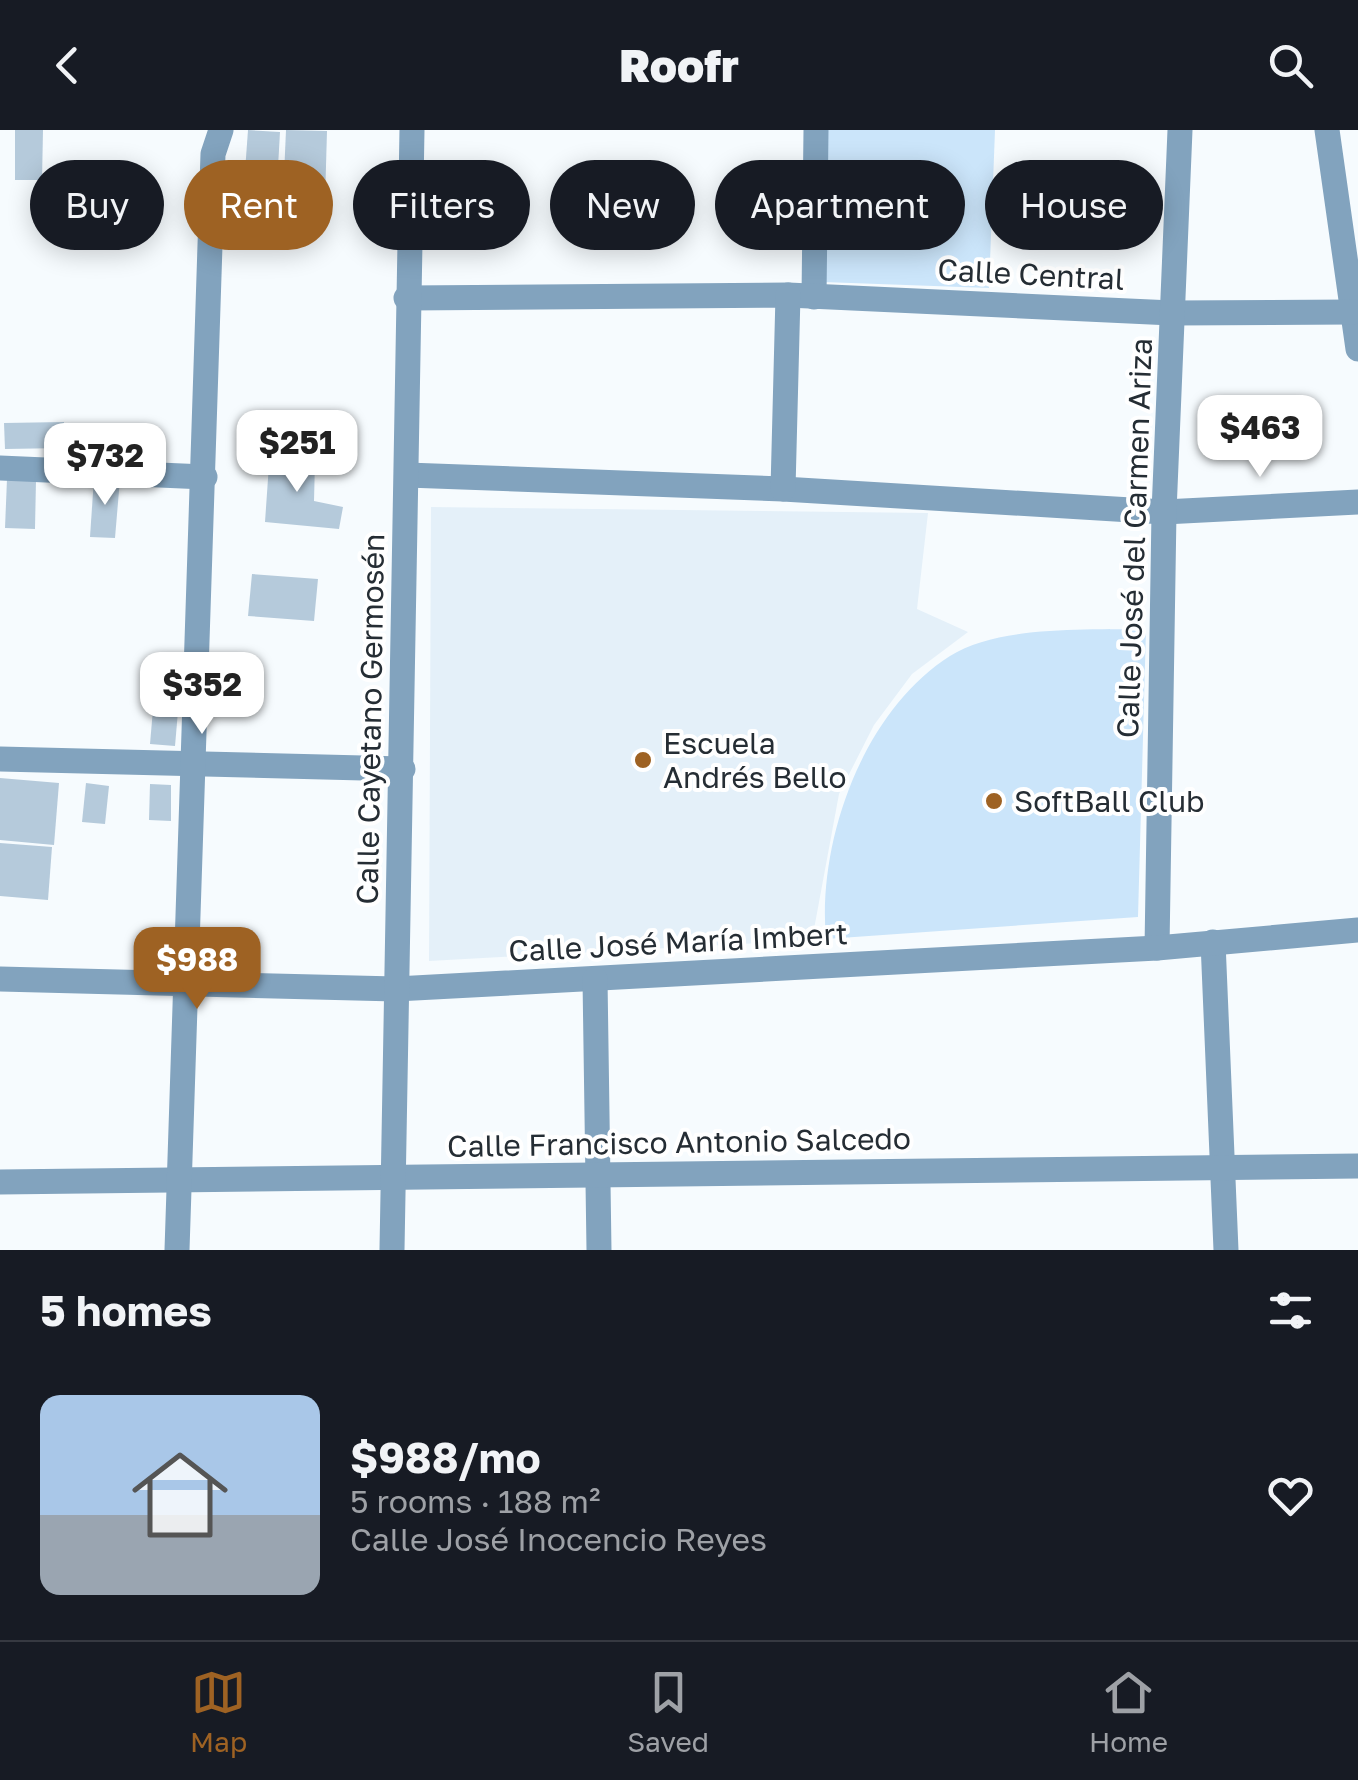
<!DOCTYPE html>
<meta charset="utf-8">
<style>
:root{--surface:#171b24;--page:#20242c;--text:#f1f3f6;--muted:#9ea1a6;--line:#363941;--accent:#9e6223}
body{margin:0;font-family:"Golos Text",sans-serif;background:var(--page);color:var(--text);height:100vh;display:flex;flex-direction:column;font-size:38px;white-space:nowrap}
*{box-sizing:border-box;margin:0}
p{font-size:32px;color:var(--muted)}
.icon{flex:none;width:55px;height:55px;fill:none;stroke:currentColor;stroke-width:2;stroke-linecap:round;stroke-linejoin:round}
.map{position:relative;height:1120px;overflow:hidden}
.drawer{display:flex;flex-direction:column;background:var(--surface);flex:1}
.drawer>*{flex:none}
.hud{position:absolute;left:30px;top:30px;width:1300px;height:90px;display:flex;gap:20px}
.price{position:absolute;translate:-50% -85px;padding:0 22px;border-radius:20px;background:#fff;color:#222;font-size:32px;line-height:65px;filter:drop-shadow(0 2px 5px #0008)}
.price::after{content:'';position:absolute;left:50%;top:60px;width:30px;height:22px;margin-left:-15px;background:inherit;clip-path:polygon(0 0,100% 0,50% 100%)}
.price.current{background:var(--accent);color:#fff}
ul{padding:0;list-style:none}
li{display:flex;align-items:center;gap:30px;height:250px;padding:0 40px}
li+li{border-top:2px solid var(--line)}
li span{display:grid;place-items:center;flex:none;width:280px;height:200px;border-radius:20px;color:#555}
li>.icon{margin-inline-start:auto}
span .icon{width:120px;height:120px;fill:#fffc;stroke-width:1}
li b{font-size:42px}
h2{display:flex;justify-content:space-between;align-items:center;height:120px;padding:0 40px;font-size:42px}
.pill{padding:0 35px;border-radius:45px;background:var(--surface);box-shadow:0 5px 25px #0003;font-size:35px;line-height:90px}
.pill.current{background:var(--accent);color:#fff}
header{display:flex;justify-content:space-between;align-items:center;height:130px;padding:0 40px;background:var(--surface);font-size:45px;font-weight:800}
.tabs{display:flex;justify-content:space-around;align-items:center;height:140px;border-top:2px solid var(--line);background:var(--surface);font-size:28px;color:var(--muted)}
.tabs a{display:grid;justify-items:center;gap:5px}
.tabs .current{color:var(--accent)}
.map>svg:first-child{display:block}
.built{fill:#e4f0f9}
.green{fill:#cbe5fa}
.building{fill:#b5cadb}
.lines{fill:none;stroke-linecap:round;stroke-linejoin:round}
.minor{stroke:#82a3be;stroke-width:25}
.poi-dot{fill:#9e6223;stroke:#fff;stroke-width:4}
.labels{text-anchor:middle;dominant-baseline:central;stroke-width:8;stroke-linejoin:round;paint-order:stroke}
.street-label{font-size:30px;fill:#252d34;stroke:#fff}
.poi-label{font-size:30px;fill:#252d34;stroke:#fff;text-anchor:start}
</style>
<header><svg class="icon" aria-label="back" viewBox="0 0 24 24"><path d="M15 5l-7 7 7 7"/></svg>Roofr<svg class="icon" aria-label="search" viewBox="0 0 24 24"><circle cx="10" cy="10" r="6"/><path d="M15 15l6 6"/></svg></header>
<div class="map">
<svg width="1358" height="1120" viewBox="0 0 1358 1120">
<rect width="100%" height="100%" fill="#f6fbfe"/>
<polygon class="built" points="431,377 928,383 917,479 968,502 912,544 874,595 839,664 812,810 429,831"/>
<g class="green">
<polygon points="822,0 995,0 989,158 823,152"/>
<path d="M 1146,499 L 1138,787 L 826,809 C 817,711 863,581 950,526 C 999,495 1089,500 1146,499 Z"/>
</g>
<g class="building">
<polygon points="15,0 43,0 42,50 15,50"/>
<polygon points="248,0 280,2 276,72 243,69"/>
<polygon points="286,0 327,1 325,71 283,69"/>
<polygon points="64,292 65,318 5,319 4,293"/>
<polygon points="270,320 315,332 314,371 343,377 339,399 265,392"/>
<polygon points="94,348 120,349 115,408 90,407"/>
<polygon points="7,349 36,350 35,399 5,398"/>
<polygon points="252,444 318,449 314,491 248,486"/>
<polygon points="155,556 180,558 175,616 150,614"/>
<polygon points="0,648 59,653 54,715 0,710"/>
<polygon points="86,653 109,656 105,694 82,692"/>
<polygon points="150,654 171,655 171,691 149,690"/>
<polygon points="0,713 52,717 48,770 0,766"/>
</g>
<g class="lines">
<g class="minor">
<polyline points="1327,0 1358,219"/>
<polyline points="814,167 816,0"/>
<polyline points="406,168 788,165 1172,183 1353,182"/>
<polyline points="0,338 205,347"/>
<polyline points="407,345 783,359 1164,382 1358,372"/>
<polyline points="783,359 788,165"/>
<polyline points="0,629 403,639"/>
<polyline points="1213,812 1226,1120"/>
<polyline points="1157,818 1164,382 1180,0"/>
<polyline points="0,849 396,859 1157,818 1358,800"/>
<polyline points="595,849 599,1120"/>
<polyline points="0,1052 1358,1036"/>
<polyline points="177,1120 213,24 221,0"/>
<polyline points="392,1120 412,0"/>
</g>
</g>
<g class="poi-dot">
<circle cx="643" cy="630" r="10"/>
<circle cx="994" cy="671" r="10"/>
</g>
<g class="labels">
<g class="street-label">
<text transform="translate(1031 144) rotate(3)">Calle Central</text>
<text transform="translate(1134 408) rotate(-88)">Calle José del Carmen Ariza</text>
<text transform="translate(370 589) rotate(-89)">Calle Cayetano Germosén</text>
<text transform="translate(678 812) rotate(-3)">Calle José María Imbert</text>
<text transform="translate(679 1012) rotate(-1)">Calle Francisco Antonio Salcedo</text>
</g>
<g class="poi-label">
<text x="663" y="613">Escuela<tspan x="663" dy="34">Andrés Bello</tspan></text>
<text x="1014" y="671">SoftBall Club</text>
</g>
</g>
</svg>
<b class="price" style="left:1260px;top:350px">$463</b>
<b class="price" style="left:297px;top:365px">$251</b>
<b class="price" style="left:105px;top:378px">$732</b>
<b class="price" style="left:202px;top:607px">$352</b>
<b class="price current" style="left:197px;top:882px">$988</b>
<div class="hud">
<a class="pill">Buy</a>
<a class="pill current">Rent</a>
<a class="pill">Filters</a>
<a class="pill">New</a>
<a class="pill">Apartment</a>
<a class="pill">House</a>
</div>
</div>
<section class="drawer">
<h2>5 homes<svg class="icon" aria-label="filters" viewBox="0 0 24 24"><path d="M4 7h16M4 17h16"/><circle cx="9" cy="7" r="2"/><circle cx="15" cy="17" r="2"/></svg></h2>
<ul>
<li><span style="background:linear-gradient(#a9c7e8 60%,#9aa5b1 0)"><svg class="icon" aria-label="home" viewBox="0 0 24 24"><path d="M3 11l9-7 9 7M6 9v11h12V9"/></svg></span><div><b>$988/mo</b><p>5 rooms · 188 m²</p><p>Calle José Inocencio Reyes</p></div><svg class="icon" aria-label="heart" viewBox="0 0 24 24"><path d="M12 20l-8-8c-3-5 5-10 8-4 3-6 11-1 8 4z"/></svg></li>
</ul>
</section>
<nav class="tabs">
<a class="current"><svg class="icon" aria-label="map" viewBox="0 0 24 24"><path d="M3 6l6-2 6 2 6-2v14l-6 2-6-2-6 2zM9 4v14M15 6v14"/></svg>Map</a>
<a><svg class="icon" aria-label="saved" viewBox="0 0 24 24"><path d="M7 4h10v16l-5-4-5 4z"/></svg>Saved</a>
<a><svg class="icon" aria-label="home" viewBox="0 0 24 24"><path d="M3 11l9-7 9 7M6 9v11h12V9"/></svg>Home</a>
</nav>
